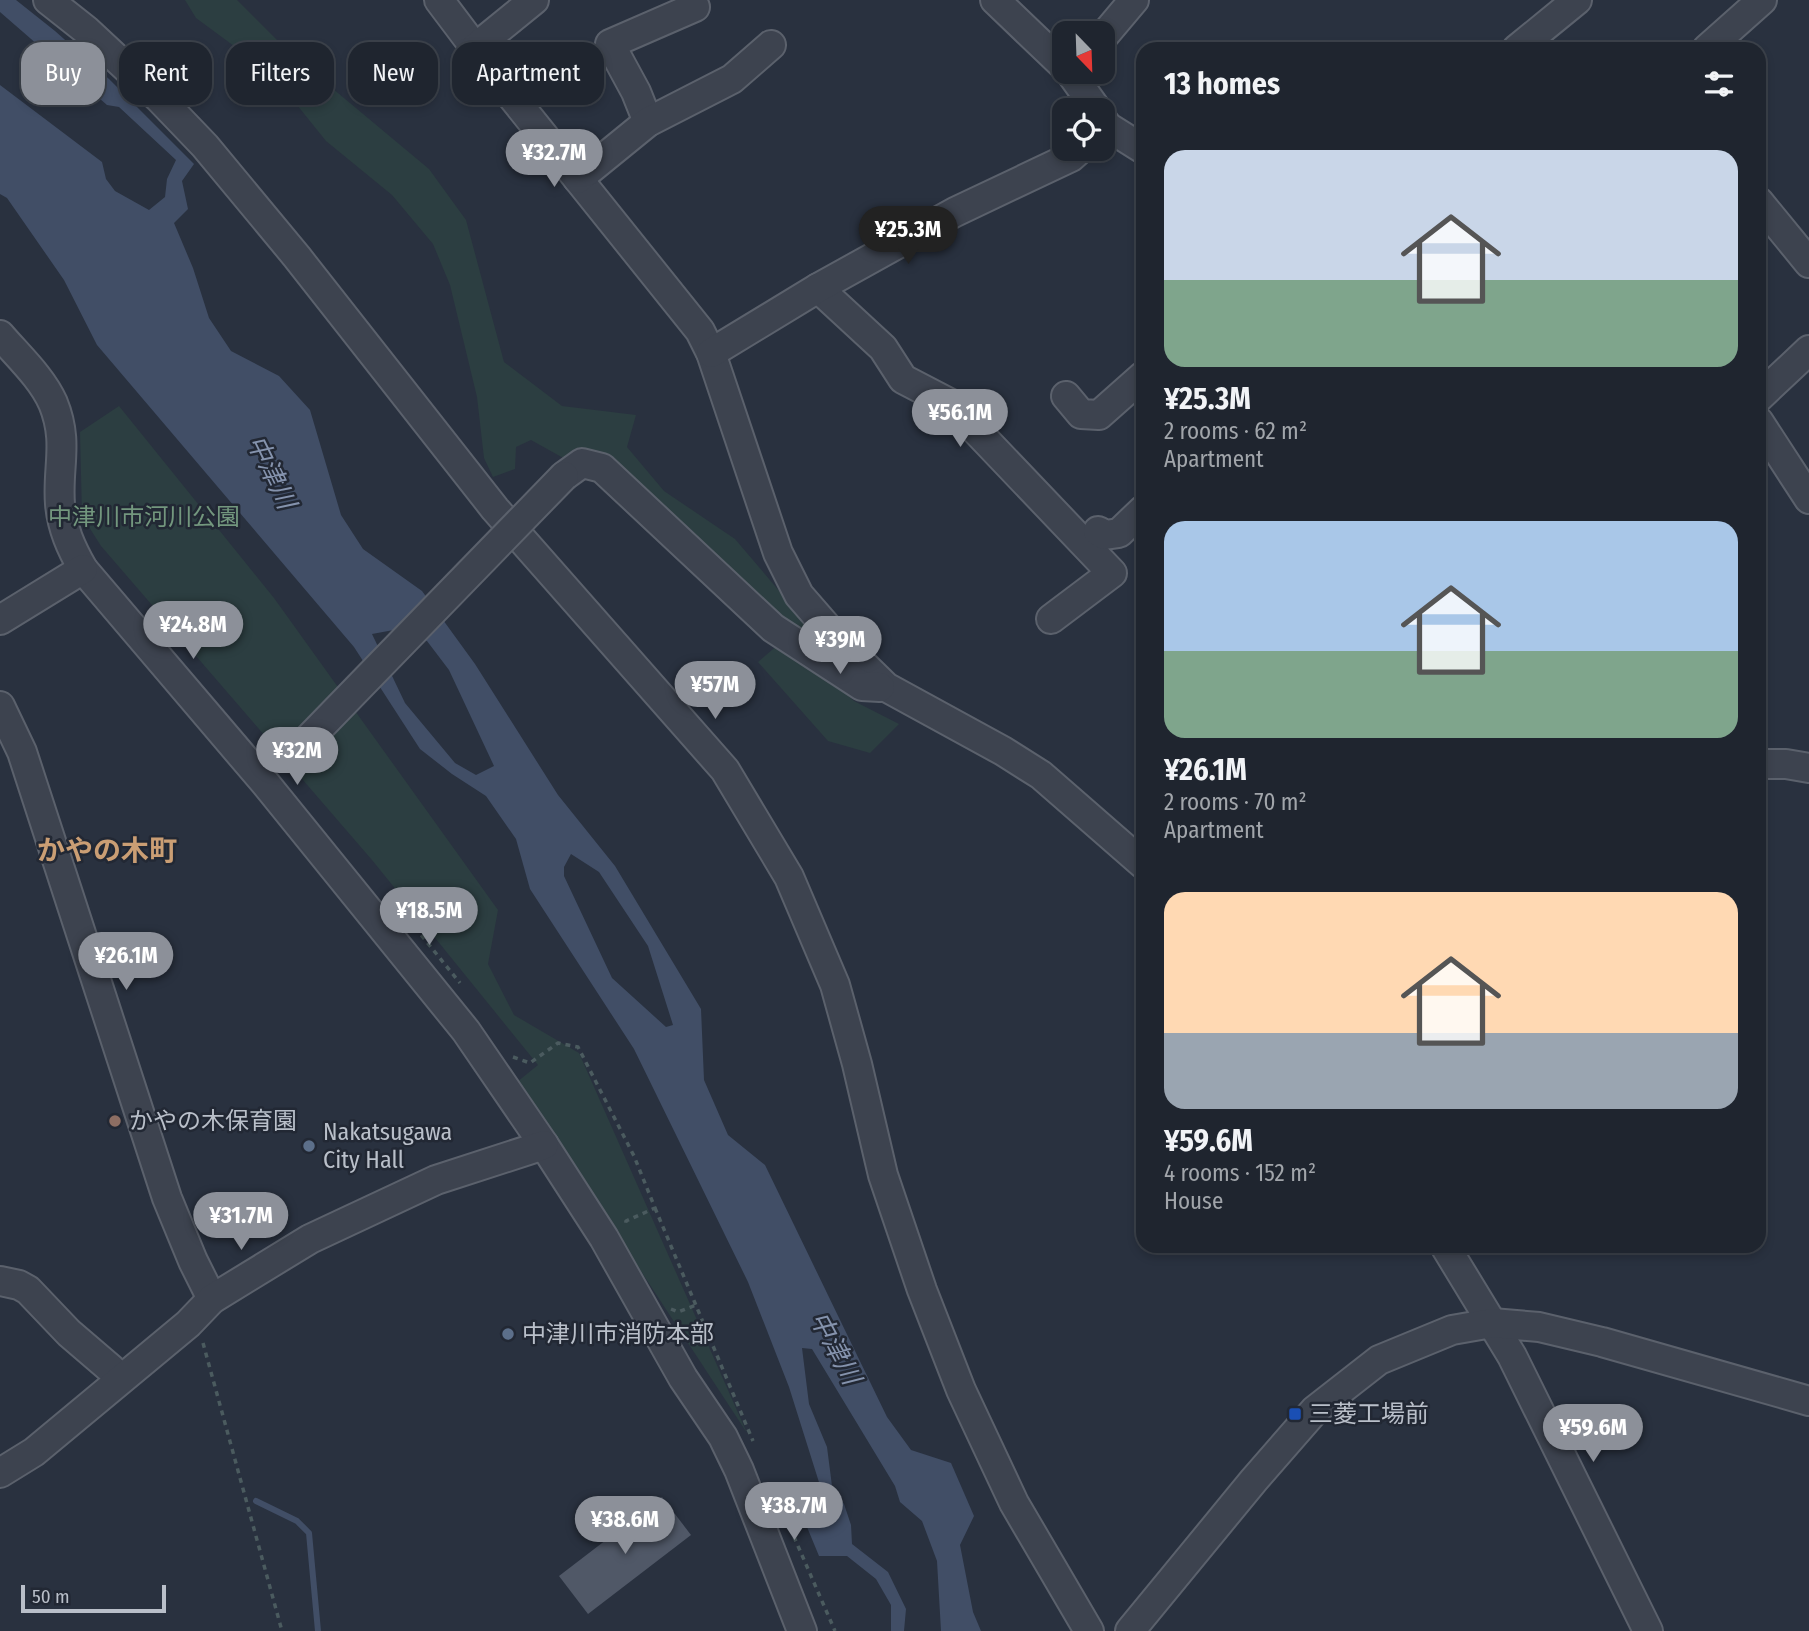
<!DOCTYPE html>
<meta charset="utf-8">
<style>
:root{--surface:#1f252f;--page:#2c313b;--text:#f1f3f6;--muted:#a1a5aa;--line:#3c424b;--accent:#8c9099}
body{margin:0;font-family:"Fira Sans Condensed","Noto Sans JP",sans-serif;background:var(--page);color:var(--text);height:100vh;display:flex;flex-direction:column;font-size:26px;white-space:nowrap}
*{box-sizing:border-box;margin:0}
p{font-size:23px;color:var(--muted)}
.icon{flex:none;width:38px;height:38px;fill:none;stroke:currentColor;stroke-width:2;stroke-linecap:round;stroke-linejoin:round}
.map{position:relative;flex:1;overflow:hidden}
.details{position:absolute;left:1136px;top:42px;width:630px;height:1211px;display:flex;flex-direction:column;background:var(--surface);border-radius:21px;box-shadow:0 4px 10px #0003,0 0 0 2px var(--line)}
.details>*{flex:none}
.hud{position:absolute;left:21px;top:42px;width:665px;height:63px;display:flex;gap:14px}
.needle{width:46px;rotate:157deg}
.controls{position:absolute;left:1052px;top:21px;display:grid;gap:14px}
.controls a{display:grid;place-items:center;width:63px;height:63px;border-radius:14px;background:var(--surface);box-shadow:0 4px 10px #0003,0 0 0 2px var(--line);font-size:35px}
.scale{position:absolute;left:21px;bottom:18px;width:145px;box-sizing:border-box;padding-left:7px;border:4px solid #b9bfc9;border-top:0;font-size:19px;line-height:24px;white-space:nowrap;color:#b9bfc9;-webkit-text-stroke:5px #222834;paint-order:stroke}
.price{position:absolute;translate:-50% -60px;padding:0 16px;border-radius:24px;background:var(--accent);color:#fff;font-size:23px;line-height:46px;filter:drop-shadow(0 2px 4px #0008)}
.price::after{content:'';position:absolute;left:50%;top:42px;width:21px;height:16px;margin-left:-10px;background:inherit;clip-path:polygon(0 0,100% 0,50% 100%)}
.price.active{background:#222;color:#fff}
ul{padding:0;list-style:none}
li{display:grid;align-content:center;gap:14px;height:371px;padding:0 28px}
li span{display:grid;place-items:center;height:217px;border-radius:21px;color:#555}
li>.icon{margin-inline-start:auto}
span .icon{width:126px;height:126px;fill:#fffc;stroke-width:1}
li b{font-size:30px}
h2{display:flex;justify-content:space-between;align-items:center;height:84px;padding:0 28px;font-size:30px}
.chip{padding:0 24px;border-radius:21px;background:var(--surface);box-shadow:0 4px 10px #0003,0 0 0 2px var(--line);font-size:24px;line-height:63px}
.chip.active{background:var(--accent);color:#fff}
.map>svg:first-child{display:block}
.green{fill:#2c3e41}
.water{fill:#414e66;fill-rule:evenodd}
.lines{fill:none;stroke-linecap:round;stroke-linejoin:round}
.stream{stroke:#414e66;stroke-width:6}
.building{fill:#505867}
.minor-casing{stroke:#5b616c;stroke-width:32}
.path{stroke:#4b5b5f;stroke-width:3.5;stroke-dasharray:5 5;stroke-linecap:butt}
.minor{stroke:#3d434f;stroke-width:28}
.minor-bridge-casing{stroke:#5b616c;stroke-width:32;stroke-linecap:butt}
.minor-bridge{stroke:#3d434f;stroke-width:28}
.education-dot{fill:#8d6e63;stroke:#222834;stroke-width:2.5}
.service-dot{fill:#5c6f8a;stroke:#222834;stroke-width:2.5}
.transit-dot{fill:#1a4fb4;stroke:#222834;stroke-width:2.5}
.labels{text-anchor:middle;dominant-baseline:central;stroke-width:5;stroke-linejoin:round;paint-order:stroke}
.park-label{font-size:24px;fill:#73977e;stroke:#222834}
.poi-label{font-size:24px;fill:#b9bfc9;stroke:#222834;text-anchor:start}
.water-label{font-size:26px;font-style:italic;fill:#8593ad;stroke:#222834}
.quarter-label{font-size:28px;font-weight:bold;fill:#ca9e74;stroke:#222834}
</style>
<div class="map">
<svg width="1809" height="1631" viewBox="0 0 1809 1631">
<rect width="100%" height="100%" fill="#29313f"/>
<g class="green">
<polygon points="185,0 237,0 290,53 429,169 466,220 504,362 562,406 636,415 627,447 664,491 735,539 815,633 808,660 854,701 899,724 870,753 828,741 758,662 779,644 602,462 567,460 531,440 516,447 515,469 493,477 484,458 477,397 450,285 433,244 392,195 326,141 272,74 196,18"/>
<polygon points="119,406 274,598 498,910 488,964 514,1015 579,1053 747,1433 517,1082 538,1065 372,860 101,546 82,516 80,432"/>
</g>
<path class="water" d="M 0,0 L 16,0 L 55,31 L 109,79 L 194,164 L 182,181 L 188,209 L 174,223 L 193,268 L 209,318 L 231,351 L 279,376 L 310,410 L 341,515 L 363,549 L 422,591 L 475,664 L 558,795 L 615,866 L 701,1009 L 704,1080 L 728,1135 L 765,1165 L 887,1417 L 911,1450 L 951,1463 L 974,1516 L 960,1545 L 973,1612 L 981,1631 L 941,1631 L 937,1561 L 922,1521 L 900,1502 L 895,1486 L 812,1349 L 802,1348 L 809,1404 L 827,1447 L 832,1486 L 844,1504 L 851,1525 L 852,1544 L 888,1572 L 906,1609 L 904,1631 L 891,1631 L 891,1605 L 876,1579 L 847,1556 L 819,1556 L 807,1527 L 823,1495 L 789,1387 L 748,1282 L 634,1049 L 530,889 L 516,839 L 486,796 L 452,774 L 420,749 L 354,647 L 97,345 L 64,280 L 7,198 L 0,194 L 0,85 L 102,162 L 106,179 L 115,191 L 149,210 L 165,197 L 167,179 L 176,160 L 119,107 L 107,105 L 0,12 ZM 399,629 L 427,641 L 449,670 L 494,766 L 476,775 L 455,763 L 405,703 L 372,634 ZM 571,854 L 599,872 L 648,946 L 673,1025 L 666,1027 L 612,978 L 564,876 L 564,867 Z"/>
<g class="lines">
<polyline class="stream" points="256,1501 297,1521 309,1533 318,1631"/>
</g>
<polygon class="building" points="662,1497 691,1535 588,1614 559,1576"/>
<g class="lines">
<g class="minor-casing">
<g id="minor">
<polyline points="48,0 86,30 159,98 205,146 297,257 495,509 725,770 789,877 835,985 857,1064 883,1175 922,1290 961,1390 1014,1503 1089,1631"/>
<polyline points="439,0 506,89 700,331 711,353 778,553 799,595 839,641 886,687 1003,751 1041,775 1143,864"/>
<polyline points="995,0 1064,66"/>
<polyline points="1102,38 1134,0"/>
<polyline points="475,48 534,0"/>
<polyline points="1517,49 1577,0"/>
<polyline points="1707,49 1762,0"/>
<polyline points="1070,72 1097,110"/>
<polyline points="1102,119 1108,127 1143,149"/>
<polyline points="648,122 636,92 610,44 695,7"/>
<polyline points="578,179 648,122 732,79 771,45"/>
<polyline points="1759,202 1809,263"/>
<polyline points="818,288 883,348 903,379 951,404 1112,573 1051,619"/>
<path d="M 0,335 C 18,356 42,378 53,403 C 69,442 57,467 60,504 C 62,528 71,548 83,569 L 266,784 L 466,1031 L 544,1145 L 604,1238 L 683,1378 L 723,1437 L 739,1470 L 802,1631"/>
<polyline points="711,353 818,288 955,212 1071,157 1080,149"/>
<polyline points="1066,396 1081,414 1099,415 1143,376"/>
<polyline points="1759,397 1809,350"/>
<polyline points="1759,422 1809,499"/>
<polyline points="564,476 582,463 602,468 773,628 862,686 880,687"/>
<polyline points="1098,531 1105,535 1119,533 1143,510"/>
<polyline points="0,620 83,569"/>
<polyline points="0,706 22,752 167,1198 193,1261 212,1299"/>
<polyline points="1759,764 1786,764 1809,768"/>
<polyline points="1445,1246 1512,1356 1648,1631"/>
<polyline points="0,1281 19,1285 28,1290 69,1333 111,1369"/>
<polyline points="0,1473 34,1452 188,1324 212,1299 310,1239 436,1180 544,1145"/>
<polyline points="1130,1631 1254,1480 1315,1410 1379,1360 1452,1330 1492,1323 1539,1327 1602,1342 1809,1401"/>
</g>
</g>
<g class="path">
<polyline points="396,904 460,983"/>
<polyline points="513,1057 530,1063 558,1043 578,1047 634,1156 655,1208 626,1221 625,1227"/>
<polyline points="655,1208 753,1441"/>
<polyline points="671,1309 678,1312 696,1305"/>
<polyline points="203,1343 282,1631"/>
<polyline points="778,1500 835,1631"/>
</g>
<use href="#minor" class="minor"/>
<g class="minor-bridge-casing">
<polyline id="minor-bridge" points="291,757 564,476"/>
</g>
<use href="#minor-bridge" class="minor-bridge"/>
</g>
<circle class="education-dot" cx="115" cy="1121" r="7"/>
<g class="service-dot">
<circle cx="309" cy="1146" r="7"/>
<circle cx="508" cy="1334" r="7"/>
</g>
<rect class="transit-dot" x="1288" y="1407" width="14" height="14" rx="3.5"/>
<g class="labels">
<g class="park-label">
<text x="144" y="517">中津川市河川公園</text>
</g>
<g class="poi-label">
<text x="129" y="1121">かやの木保育園</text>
<text x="323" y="1132">Nakatsugawa<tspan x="323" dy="28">City Hall</tspan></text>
<text x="522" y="1334">中津川市消防本部</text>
<text x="1309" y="1414">三菱工場前</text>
</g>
<g class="water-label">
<text transform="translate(271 472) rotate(64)">中津川</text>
<text transform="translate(835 1348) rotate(62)">中津川</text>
</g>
<g class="quarter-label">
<text x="107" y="850">かやの木町</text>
</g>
</g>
</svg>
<div class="controls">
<a><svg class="needle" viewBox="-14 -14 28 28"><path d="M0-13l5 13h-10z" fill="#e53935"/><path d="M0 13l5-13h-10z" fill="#a1a5aa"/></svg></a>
<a><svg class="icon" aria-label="locate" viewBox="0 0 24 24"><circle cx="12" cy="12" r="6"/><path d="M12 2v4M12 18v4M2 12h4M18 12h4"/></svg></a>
</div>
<div class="scale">50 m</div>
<b class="price" style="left:554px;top:189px">¥32.7M</b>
<b class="price active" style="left:908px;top:266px">¥25.3M</b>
<b class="price" style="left:960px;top:449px">¥56.1M</b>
<b class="price" style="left:193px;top:661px">¥24.8M</b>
<b class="price" style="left:840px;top:676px">¥39M</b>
<b class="price" style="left:715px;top:721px">¥57M</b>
<b class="price" style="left:297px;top:787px">¥32M</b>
<b class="price" style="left:429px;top:947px">¥18.5M</b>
<b class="price" style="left:126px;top:992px">¥26.1M</b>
<b class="price" style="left:241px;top:1252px">¥31.7M</b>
<b class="price" style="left:1593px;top:1464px">¥59.6M</b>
<b class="price" style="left:794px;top:1542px">¥38.7M</b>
<b class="price" style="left:625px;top:1556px">¥38.6M</b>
<div class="hud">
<a class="chip active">Buy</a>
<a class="chip">Rent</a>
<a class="chip">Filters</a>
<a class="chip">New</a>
<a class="chip">Apartment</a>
</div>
<section class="details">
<h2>13 homes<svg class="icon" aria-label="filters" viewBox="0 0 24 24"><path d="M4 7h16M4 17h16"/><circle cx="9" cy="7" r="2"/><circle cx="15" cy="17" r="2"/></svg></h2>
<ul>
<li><span style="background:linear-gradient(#c9d6e8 60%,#7fa58c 0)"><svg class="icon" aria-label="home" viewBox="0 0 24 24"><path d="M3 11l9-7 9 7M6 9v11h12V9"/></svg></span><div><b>¥25.3M</b><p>2 rooms · 62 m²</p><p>Apartment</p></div></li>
<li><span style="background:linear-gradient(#a9c7e8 60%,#7fa58c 0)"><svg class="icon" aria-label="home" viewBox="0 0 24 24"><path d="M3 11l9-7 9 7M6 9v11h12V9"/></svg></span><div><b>¥26.1M</b><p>2 rooms · 70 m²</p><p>Apartment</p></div></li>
<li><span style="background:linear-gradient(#ffd9b3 65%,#9aa5b1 0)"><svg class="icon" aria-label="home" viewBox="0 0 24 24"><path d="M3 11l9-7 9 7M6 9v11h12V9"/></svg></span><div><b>¥59.6M</b><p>4 rooms · 152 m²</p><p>House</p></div></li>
</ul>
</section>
</div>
